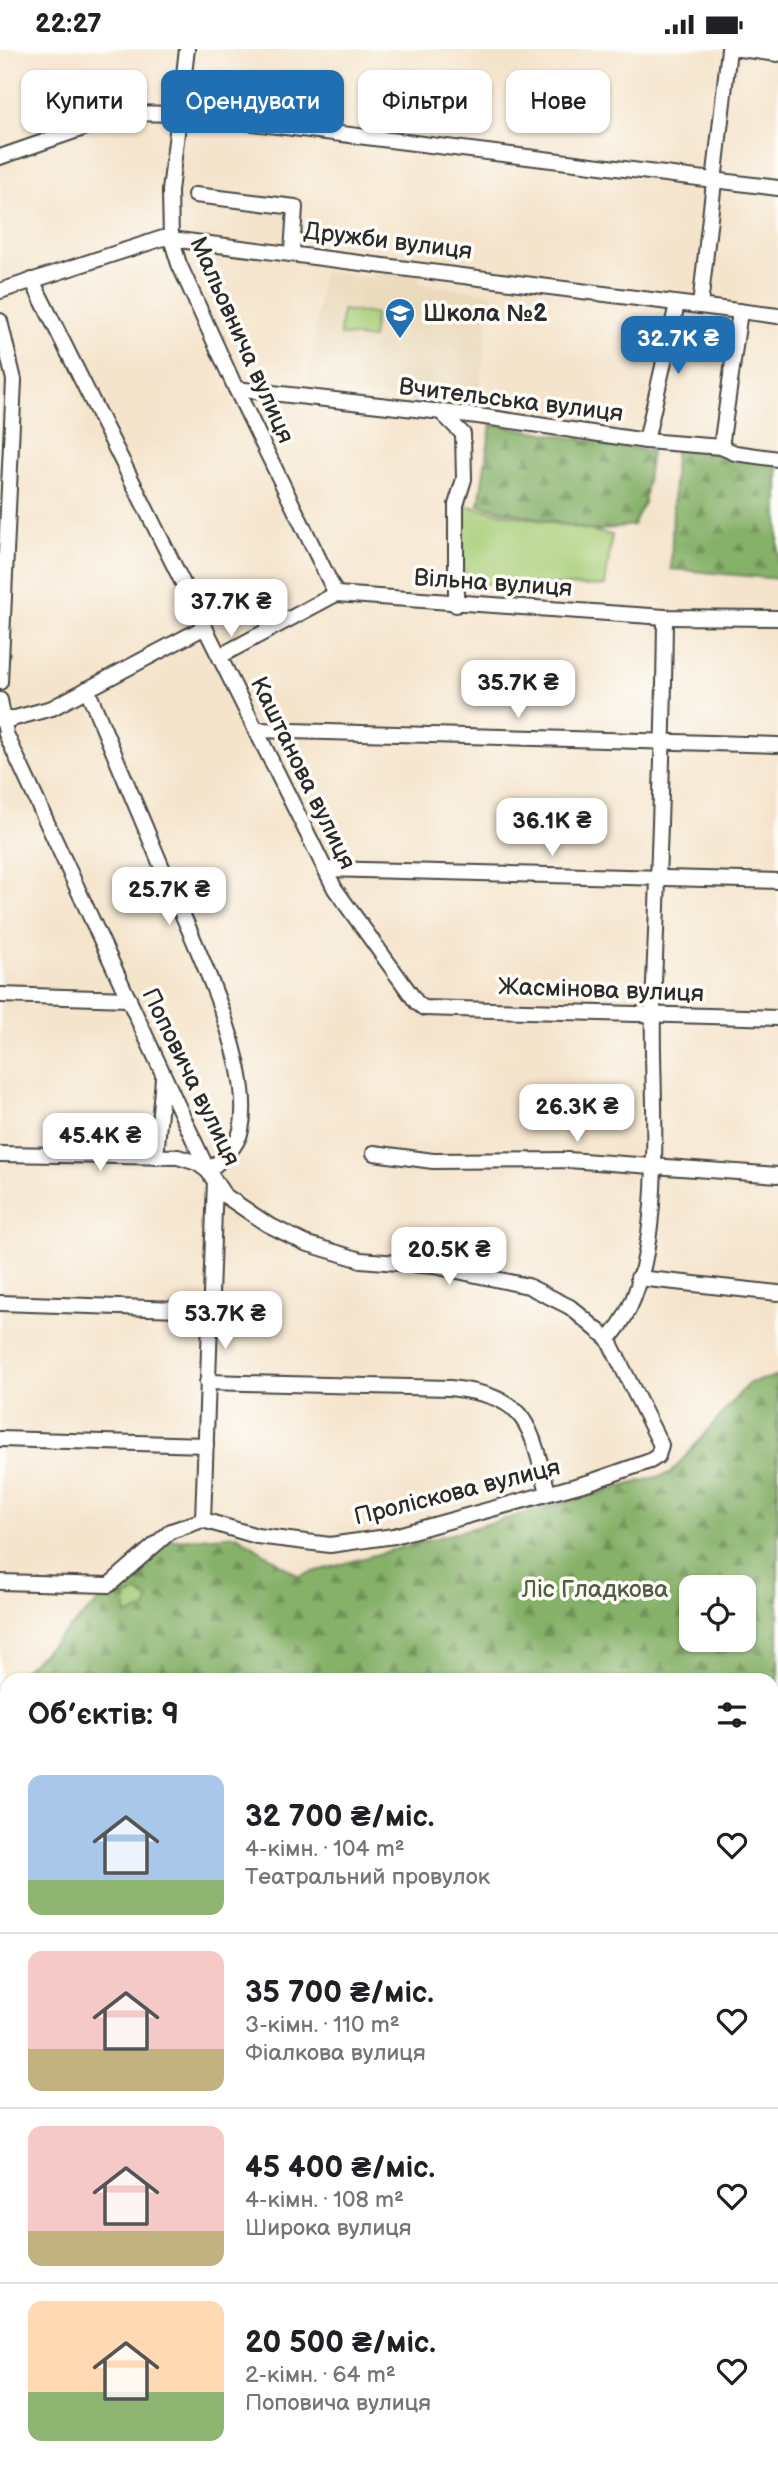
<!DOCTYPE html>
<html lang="uk">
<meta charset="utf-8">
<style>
:root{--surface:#fff;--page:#f2f2f2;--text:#202124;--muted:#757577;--line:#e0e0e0;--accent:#1f6fb2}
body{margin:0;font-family:"Balsamiq Sans",sans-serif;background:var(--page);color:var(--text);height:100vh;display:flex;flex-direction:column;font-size:26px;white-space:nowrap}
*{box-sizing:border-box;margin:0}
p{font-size:23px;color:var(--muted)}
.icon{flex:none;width:38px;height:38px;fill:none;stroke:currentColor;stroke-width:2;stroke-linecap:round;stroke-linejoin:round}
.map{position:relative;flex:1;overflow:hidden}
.panel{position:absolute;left:0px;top:1624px;width:779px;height:798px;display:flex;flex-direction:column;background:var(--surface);border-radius:21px 21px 0 0;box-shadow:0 2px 5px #0004}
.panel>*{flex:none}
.guide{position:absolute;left:21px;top:21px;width:737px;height:63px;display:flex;gap:14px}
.buttons{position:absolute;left:679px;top:1526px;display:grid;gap:14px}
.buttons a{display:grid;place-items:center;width:77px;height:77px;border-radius:14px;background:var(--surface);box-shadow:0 2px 5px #0004;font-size:35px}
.price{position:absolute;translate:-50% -60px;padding:0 16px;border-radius:14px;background:#fff;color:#222;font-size:23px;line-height:46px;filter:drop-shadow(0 2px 4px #0008)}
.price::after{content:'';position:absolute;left:50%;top:42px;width:21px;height:16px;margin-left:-10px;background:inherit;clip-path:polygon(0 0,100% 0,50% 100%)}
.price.active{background:var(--accent);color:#fff}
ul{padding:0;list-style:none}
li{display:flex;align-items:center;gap:21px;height:175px;padding:0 28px}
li+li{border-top:2px solid var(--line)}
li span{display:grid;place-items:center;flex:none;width:196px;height:140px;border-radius:14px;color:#555}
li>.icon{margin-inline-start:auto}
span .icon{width:84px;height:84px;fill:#fffc;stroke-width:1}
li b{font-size:30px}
h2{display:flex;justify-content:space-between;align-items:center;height:84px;padding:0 28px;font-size:30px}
.chip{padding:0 24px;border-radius:14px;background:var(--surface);box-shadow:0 2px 5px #0004;font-size:24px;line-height:63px}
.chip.active{background:var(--accent);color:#fff}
.status{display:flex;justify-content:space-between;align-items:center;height:49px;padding:0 35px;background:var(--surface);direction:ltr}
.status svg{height:19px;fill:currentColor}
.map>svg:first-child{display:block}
.built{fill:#ead9ba}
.forest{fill:url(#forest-firs);stroke:#586e4a;stroke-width:2;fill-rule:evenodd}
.park{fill:#a9ce79;stroke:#6a7c52;stroke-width:2}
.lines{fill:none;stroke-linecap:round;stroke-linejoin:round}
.minor-casing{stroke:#494743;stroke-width:18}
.minor{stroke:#fff;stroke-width:14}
.labels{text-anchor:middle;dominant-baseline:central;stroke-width:7;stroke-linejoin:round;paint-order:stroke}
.street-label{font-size:24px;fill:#2b2b2b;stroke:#fdfcf7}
.poi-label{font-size:24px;font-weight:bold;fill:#2b2b2b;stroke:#fdfcf7;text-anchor:start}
.park-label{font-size:24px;fill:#515c42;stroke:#fdfcf7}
</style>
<div class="status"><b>22:27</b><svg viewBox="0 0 49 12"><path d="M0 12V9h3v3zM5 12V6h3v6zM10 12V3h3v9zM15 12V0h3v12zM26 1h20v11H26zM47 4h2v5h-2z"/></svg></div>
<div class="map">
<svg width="778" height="2422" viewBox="0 0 778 2422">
<defs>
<pattern id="forest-firs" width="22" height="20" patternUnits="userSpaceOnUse" patternTransform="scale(1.75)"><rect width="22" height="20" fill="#86b169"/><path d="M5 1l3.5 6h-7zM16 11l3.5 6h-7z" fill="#6e9057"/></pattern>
</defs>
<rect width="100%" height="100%" fill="#fdfcf7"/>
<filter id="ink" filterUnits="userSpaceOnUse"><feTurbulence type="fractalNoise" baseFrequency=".0143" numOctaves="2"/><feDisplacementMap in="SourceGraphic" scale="14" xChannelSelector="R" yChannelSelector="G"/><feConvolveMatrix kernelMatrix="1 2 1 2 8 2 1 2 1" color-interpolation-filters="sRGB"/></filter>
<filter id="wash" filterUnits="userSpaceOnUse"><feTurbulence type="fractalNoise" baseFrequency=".00686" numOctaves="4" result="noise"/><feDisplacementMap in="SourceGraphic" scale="28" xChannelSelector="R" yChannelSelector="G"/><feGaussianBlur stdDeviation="1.57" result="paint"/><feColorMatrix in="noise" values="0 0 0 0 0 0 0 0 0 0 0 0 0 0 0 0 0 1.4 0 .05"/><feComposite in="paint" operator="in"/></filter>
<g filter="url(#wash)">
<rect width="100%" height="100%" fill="#f5e4cc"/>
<polygon class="built" points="373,220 419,226 418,235 492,244 477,360 308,339 323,222 371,228"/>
<g class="forest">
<polygon points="491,375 651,402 644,454 633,476 594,482 479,456"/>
<polygon points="675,399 778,413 778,530 671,520"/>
<path d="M 778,1327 L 778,2422 L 0,2422 L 0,1840 L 7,1843 L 7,2415 L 772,2415 L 772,1631 L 13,1631 L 165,1492 L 237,1486 L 299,1527 L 671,1424 L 749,1334 ZM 691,1538 L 744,1538 L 744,1591 L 691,1591 Z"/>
<polygon points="7,1637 7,1743 0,1728 0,1643"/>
</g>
<g class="park">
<polygon points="342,261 375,265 372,290 340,286"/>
<polygon points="462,456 612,486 605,537 463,534"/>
<polygon points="138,1543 149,1551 146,1560 126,1566 126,1548"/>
</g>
</g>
<g filter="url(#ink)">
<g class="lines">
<g class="minor-casing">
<g id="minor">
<polyline points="187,0 170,142 171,189 179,215 236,340 336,545"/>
<polyline points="739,0 778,5"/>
<polyline points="0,108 127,64 180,65 778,139"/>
<polyline points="195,146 295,158 292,203"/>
<polyline points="32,231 335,840 417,954 424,959 778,969"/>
<polyline points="0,242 163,189 778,267"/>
<polyline points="700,257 729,0"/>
<polyline points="0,272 14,331 0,633"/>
<polyline points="236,340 478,367 646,392 721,398 735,404 778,410"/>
<polyline points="443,365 463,385 464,430 456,456 456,556"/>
<polyline points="646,392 677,255"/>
<polyline points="721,398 740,262"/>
<polyline points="220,607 336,545 665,568 778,569"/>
<polyline points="0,651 4,672 52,659 205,578"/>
<polyline points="0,671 4,672 6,685 208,1122 224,1146 267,1175 305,1194 361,1211 434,1217 528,1237 570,1258 608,1290 661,1396 658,1407 650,1412 590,1433 394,1487 330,1496 257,1487 203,1471 171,1482 109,1536 0,1533"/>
<polyline points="257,681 778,696"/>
<polyline points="325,820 778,832"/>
<polyline points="0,946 129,950"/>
<polyline points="374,1104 433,1112 568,1111 778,1126"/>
<path d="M 0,1105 L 178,1108 L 197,1114 L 208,1122 C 221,1111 237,1099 241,1081 C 256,1016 192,889 166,828 C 140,765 113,703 87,640"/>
<polyline points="156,1108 163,1029"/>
<polyline points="638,1229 778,1244"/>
<polyline points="0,1254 209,1261"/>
<path d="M 608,1290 C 672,1228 650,1044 653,960 C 658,829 664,699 665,568"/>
<path d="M 207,1333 L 450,1339 C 529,1348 529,1374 548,1443"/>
<polyline points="0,1390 206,1396"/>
<polyline points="203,1471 215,1132"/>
</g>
</g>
<use href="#minor" class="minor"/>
</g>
</g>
<defs>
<g id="school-pin" transform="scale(1.575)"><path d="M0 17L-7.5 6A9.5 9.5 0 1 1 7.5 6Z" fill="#1f6fb2" stroke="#fdfcf7"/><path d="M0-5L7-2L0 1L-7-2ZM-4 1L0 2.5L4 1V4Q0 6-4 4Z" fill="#fff"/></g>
</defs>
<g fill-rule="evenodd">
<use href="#school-pin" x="400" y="264"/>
</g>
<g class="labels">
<g class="street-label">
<text transform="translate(388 192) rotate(7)">Дружби вулиця</text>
<text transform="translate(242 291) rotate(66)">Мальовнича вулиця</text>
<text transform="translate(511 351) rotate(7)">Вчительська вулиця</text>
<text transform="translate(493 534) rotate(4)">Вільна вулиця</text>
<text transform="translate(303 724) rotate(64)">Каштанова вулиця</text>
<text transform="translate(601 941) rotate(2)">Жасмінова вулиця</text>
<text transform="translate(191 1028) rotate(64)">Поповича вулиця</text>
<text transform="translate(457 1443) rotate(-14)">Проліскова вулиця</text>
</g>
<g class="poi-label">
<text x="423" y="264">Школа №2</text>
</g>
<g class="park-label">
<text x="595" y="1540">Ліс Гладкова</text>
</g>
</g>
</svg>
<div class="buttons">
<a><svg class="icon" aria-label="locate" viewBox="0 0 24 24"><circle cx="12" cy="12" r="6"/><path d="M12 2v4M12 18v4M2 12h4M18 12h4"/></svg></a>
</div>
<b class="price active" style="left:678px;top:327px">32.7K ₴</b>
<b class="price" style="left:231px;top:590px">37.7K ₴</b>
<b class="price" style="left:518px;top:671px">35.7K ₴</b>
<b class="price" style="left:552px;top:809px">36.1K ₴</b>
<b class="price" style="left:169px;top:878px">25.7K ₴</b>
<b class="price" style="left:577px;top:1095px">26.3K ₴</b>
<b class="price" style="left:100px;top:1124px">45.4K ₴</b>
<b class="price" style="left:449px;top:1238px">20.5K ₴</b>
<b class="price" style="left:225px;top:1302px">53.7K ₴</b>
<div class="guide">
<a class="chip">Купити</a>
<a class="chip active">Орендувати</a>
<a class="chip">Фільтри</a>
<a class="chip">Нове</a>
</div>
<section class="panel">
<h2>Об’єктів: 9<svg class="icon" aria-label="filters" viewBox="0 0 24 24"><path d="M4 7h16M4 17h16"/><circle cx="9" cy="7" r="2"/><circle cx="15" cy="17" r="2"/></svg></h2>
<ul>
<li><span style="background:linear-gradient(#a9c7e8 75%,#8fb573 0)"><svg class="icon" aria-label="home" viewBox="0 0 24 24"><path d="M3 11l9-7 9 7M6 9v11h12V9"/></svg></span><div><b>32 700 ₴/міс.</b><p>4-кімн. · 104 m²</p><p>Театральний провулок</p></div><svg class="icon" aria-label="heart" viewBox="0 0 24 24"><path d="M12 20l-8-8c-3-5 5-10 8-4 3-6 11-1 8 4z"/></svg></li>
<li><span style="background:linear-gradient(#f6c9c9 70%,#c2b280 0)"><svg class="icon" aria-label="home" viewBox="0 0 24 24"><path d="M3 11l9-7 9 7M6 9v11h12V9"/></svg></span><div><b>35 700 ₴/міс.</b><p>3-кімн. · 110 m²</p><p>Фіалкова вулиця</p></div><svg class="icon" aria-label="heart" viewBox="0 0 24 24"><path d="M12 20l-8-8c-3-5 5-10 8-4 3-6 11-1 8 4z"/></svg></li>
<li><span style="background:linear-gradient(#f6c9c9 75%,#c2b280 0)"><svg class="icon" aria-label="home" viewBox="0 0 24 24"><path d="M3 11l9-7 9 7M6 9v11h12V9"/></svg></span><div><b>45 400 ₴/міс.</b><p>4-кімн. · 108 m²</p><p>Широка вулиця</p></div><svg class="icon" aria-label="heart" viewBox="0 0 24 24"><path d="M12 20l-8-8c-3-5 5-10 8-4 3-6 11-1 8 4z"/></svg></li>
<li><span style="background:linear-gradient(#ffd9b3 65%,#8fb573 0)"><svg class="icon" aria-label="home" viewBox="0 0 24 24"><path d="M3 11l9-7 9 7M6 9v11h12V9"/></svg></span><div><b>20 500 ₴/міс.</b><p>2-кімн. · 64 m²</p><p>Поповича вулиця</p></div><svg class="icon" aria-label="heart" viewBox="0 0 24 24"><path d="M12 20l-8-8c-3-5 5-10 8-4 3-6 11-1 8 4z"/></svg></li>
</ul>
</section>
</div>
